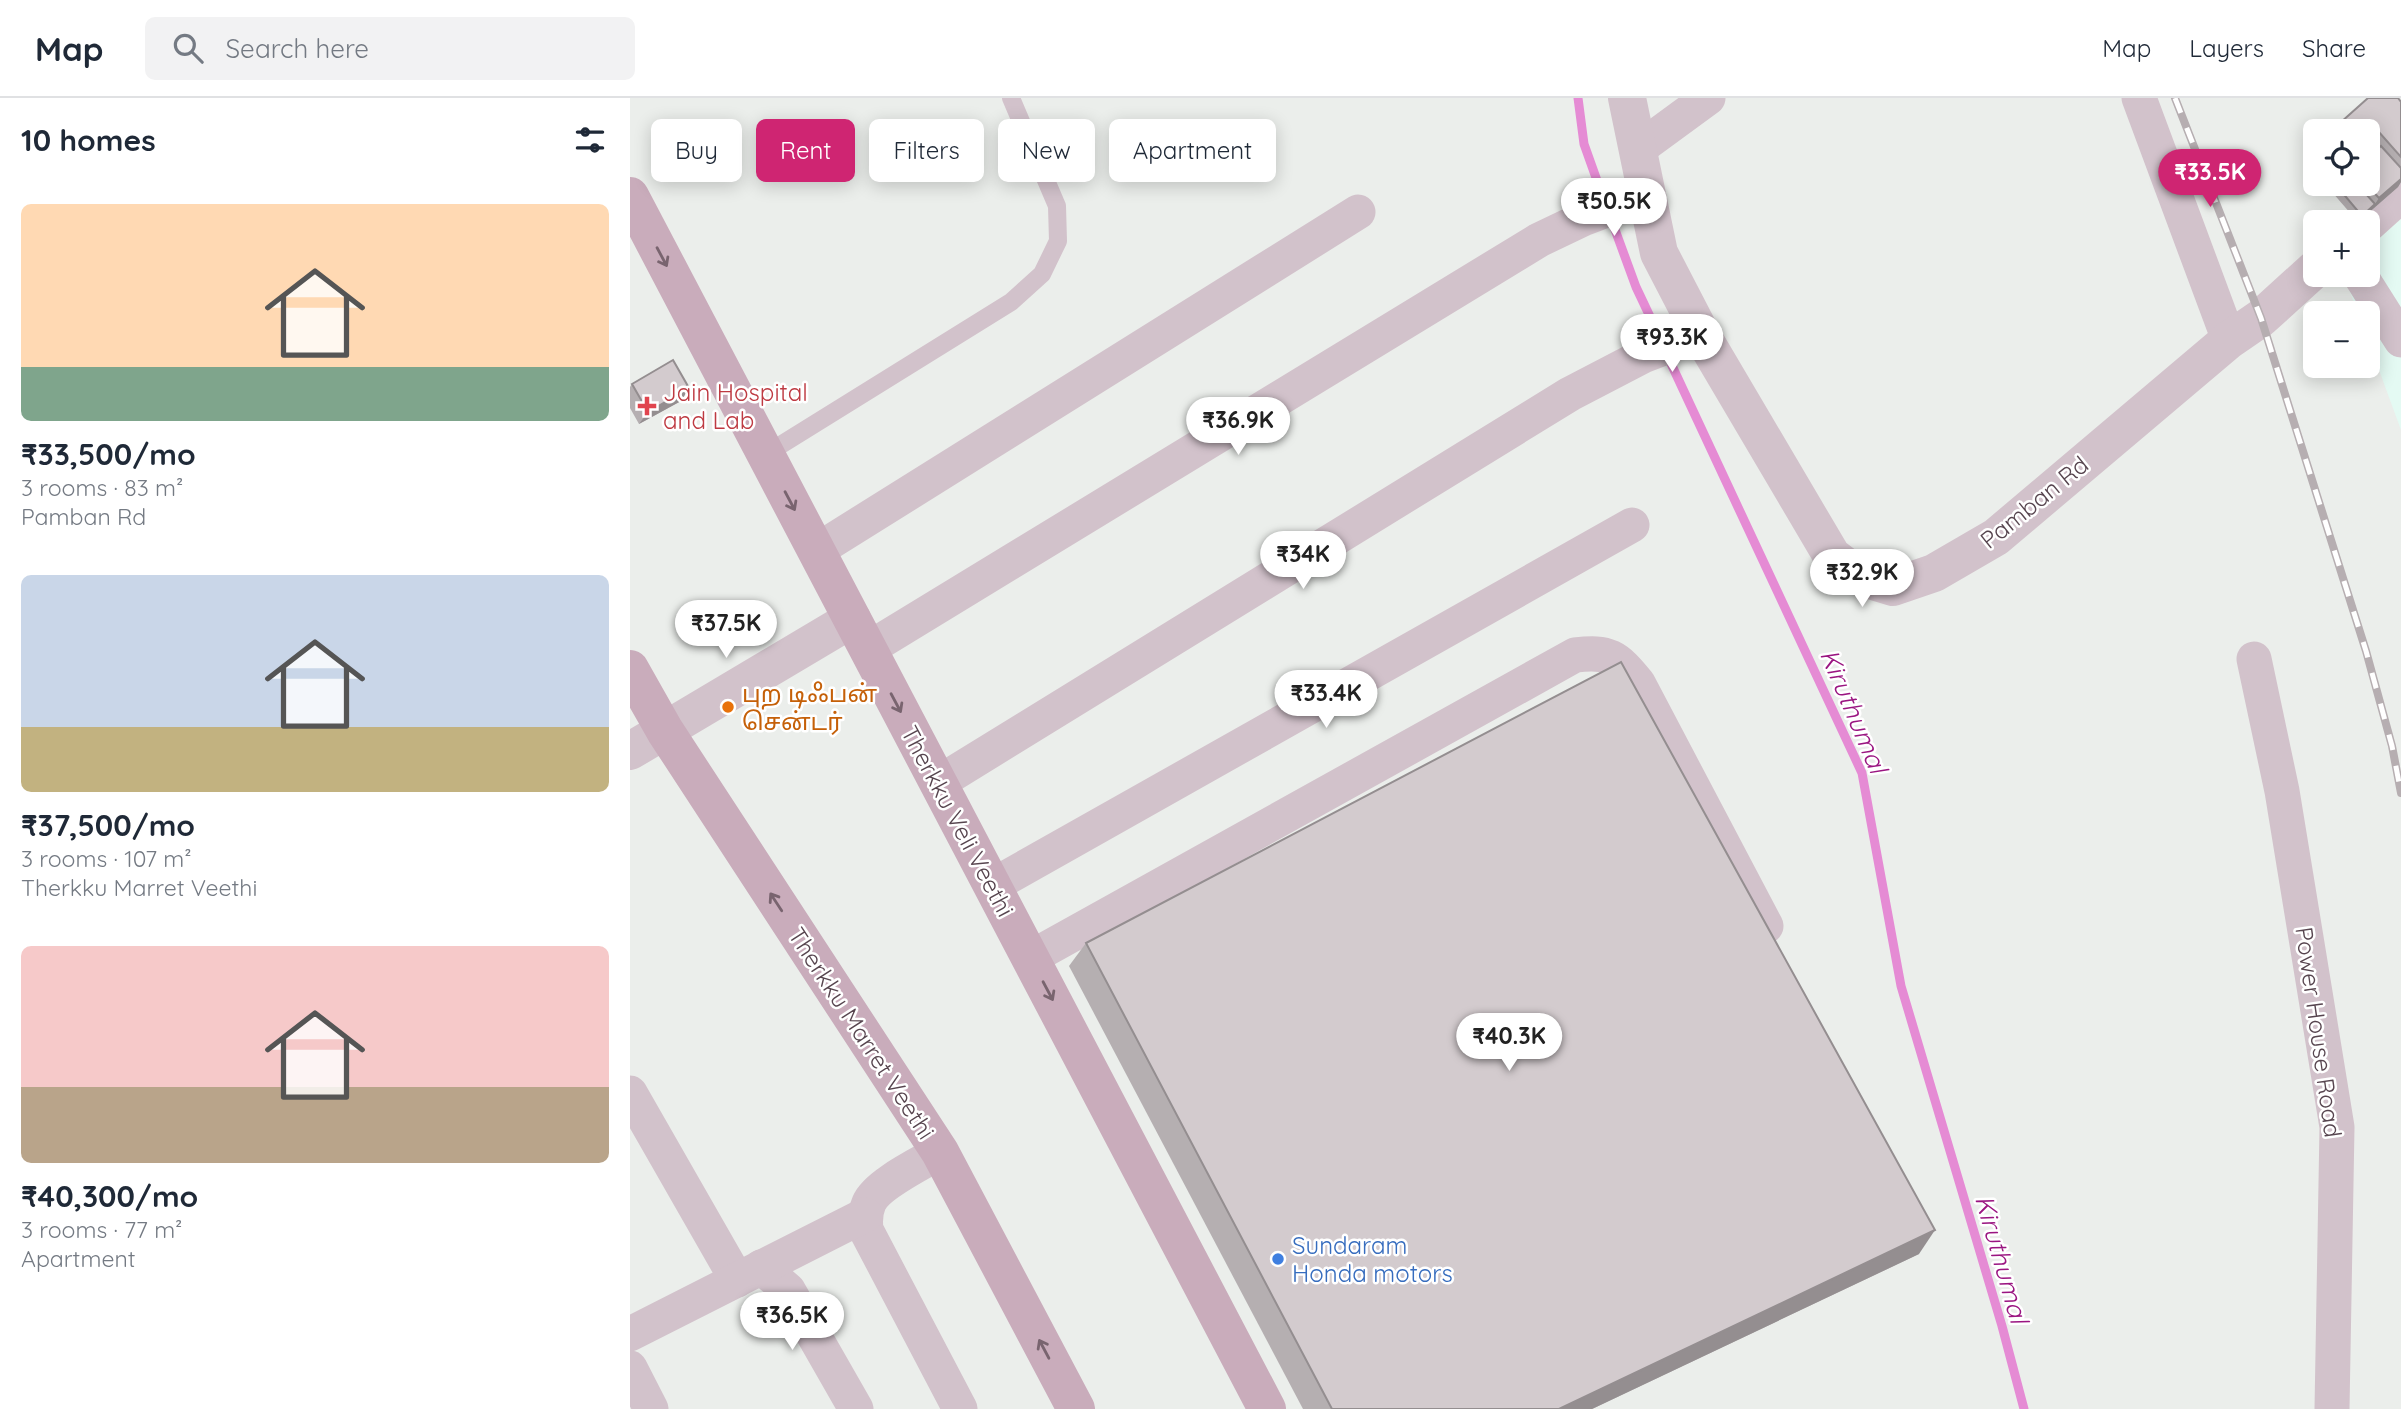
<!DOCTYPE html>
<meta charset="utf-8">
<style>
:root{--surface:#fff;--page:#f2f2f3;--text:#1f2937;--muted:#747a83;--line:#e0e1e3;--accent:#cf2572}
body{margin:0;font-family:Quicksand,"Noto Sans Tamil",sans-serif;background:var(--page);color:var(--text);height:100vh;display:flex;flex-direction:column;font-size:26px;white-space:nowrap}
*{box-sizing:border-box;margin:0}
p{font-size:23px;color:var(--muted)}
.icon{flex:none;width:38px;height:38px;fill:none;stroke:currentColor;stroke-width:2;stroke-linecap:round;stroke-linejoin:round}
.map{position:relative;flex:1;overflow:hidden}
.side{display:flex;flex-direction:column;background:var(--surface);width:630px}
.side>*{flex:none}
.hud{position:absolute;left:21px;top:21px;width:665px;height:63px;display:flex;gap:14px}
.fabs{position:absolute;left:1673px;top:21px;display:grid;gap:14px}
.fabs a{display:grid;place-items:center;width:77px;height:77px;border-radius:10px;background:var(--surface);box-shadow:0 4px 18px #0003;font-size:35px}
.price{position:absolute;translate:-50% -60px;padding:0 16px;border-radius:24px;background:#fff;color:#222;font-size:23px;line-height:46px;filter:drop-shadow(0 2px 4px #0008)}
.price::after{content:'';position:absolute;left:50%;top:42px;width:21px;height:16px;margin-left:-10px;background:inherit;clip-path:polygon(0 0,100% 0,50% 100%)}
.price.active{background:var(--accent);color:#fff}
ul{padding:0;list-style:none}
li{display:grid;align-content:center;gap:14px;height:371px;padding:0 21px}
li span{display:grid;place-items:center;height:217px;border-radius:10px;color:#555}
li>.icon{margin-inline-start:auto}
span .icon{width:126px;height:126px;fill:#fffc;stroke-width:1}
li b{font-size:30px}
h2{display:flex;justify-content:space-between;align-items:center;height:84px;padding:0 21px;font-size:30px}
.pill{padding:0 24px;border-radius:10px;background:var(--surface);box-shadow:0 4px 18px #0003;font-size:24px;line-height:63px}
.pill.active{background:var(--accent);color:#fff}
header{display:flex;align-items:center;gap:42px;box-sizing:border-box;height:98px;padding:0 35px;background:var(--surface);border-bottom:2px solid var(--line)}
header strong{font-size:33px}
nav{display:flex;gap:38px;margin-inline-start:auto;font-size:24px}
.search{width:490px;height:63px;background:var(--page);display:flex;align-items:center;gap:18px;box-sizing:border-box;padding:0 24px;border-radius:10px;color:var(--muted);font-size:26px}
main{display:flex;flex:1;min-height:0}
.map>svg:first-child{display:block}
.commercial{fill:#e4faf3}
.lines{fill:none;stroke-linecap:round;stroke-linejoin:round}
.stream{stroke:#e58bd4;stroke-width:9}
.service{stroke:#d2c2cb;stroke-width:18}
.minor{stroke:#d2c2cb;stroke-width:35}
.tertiary{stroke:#d2c2cb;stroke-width:38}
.primary{stroke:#c9acbb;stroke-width:38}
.rail-casing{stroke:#b6aeb1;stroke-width:8}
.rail{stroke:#fff;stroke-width:5;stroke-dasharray:16;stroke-linecap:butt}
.wall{fill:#b5afb1}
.shaded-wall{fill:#948e90}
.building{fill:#d3cbce;stroke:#948e90;stroke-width:2}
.oneway{stroke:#79646f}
.health-dot{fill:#e0444e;stroke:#fff;stroke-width:2.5}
.food-dot{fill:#e8710a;stroke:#fff;stroke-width:2.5}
.shop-dot{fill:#3f7fe0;stroke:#fff;stroke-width:2.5}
.labels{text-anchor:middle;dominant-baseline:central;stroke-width:5;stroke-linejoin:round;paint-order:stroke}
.health-label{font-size:24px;fill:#be3a42;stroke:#fff;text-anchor:start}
.street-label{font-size:24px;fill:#57454f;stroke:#fff}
.food-label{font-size:24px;fill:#c56008;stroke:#fff;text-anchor:start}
.shop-label{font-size:24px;fill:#366cbe;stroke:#fff;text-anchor:start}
.water-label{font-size:26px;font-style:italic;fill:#9a1581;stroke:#fff}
</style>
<header>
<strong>Map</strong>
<div class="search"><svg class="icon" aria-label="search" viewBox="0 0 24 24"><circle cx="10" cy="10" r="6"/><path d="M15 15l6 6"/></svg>Search here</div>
<nav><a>Map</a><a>Layers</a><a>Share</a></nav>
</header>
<main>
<section class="side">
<h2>10 homes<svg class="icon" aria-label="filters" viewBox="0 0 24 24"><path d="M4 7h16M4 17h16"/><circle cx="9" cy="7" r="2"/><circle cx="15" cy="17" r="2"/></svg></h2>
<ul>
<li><span style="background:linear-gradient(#ffd9b3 75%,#7fa58c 0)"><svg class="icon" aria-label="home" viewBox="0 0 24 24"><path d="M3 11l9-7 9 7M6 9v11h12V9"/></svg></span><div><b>₹33,500/mo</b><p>3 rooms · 83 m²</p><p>Pamban Rd</p></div></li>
<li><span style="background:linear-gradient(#c9d6e8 70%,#c2b280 0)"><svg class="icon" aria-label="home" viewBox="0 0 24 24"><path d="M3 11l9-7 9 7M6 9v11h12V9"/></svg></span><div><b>₹37,500/mo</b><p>3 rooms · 107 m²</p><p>Therkku Marret Veethi</p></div></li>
<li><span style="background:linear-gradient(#f6c9c9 65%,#b9a48a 0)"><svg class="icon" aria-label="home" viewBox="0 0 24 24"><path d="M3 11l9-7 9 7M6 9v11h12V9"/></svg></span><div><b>₹40,300/mo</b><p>3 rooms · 77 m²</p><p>Apartment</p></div></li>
</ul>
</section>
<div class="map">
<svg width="1771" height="1311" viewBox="0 0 1771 1311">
<rect width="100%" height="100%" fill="#ebeeeb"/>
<polygon class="commercial" points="1771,121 1771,332 1738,242 1738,215 1728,215 1716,184 1709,177 1738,177 1738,150"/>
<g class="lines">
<g class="stream">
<polyline points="948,0 954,46 975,105"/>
<polyline points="980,118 1006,189 1032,244"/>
<polyline points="1037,257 1232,675 1271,888 1372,1228 1394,1311"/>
</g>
<polyline class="service" points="136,356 381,204 412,176 428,143 427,108 381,0"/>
<g class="minor">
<polyline points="1509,0 1599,242"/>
<polyline points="1007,52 1078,0"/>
<polyline points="1730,177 1771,242"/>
<polyline points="186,453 728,114"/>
<polyline points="238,551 909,142 953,121 1016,97"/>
<polyline points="1624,561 1652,693 1707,1029 1702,1311"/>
<polyline points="308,685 940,296 1013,258 1071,236"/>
<polyline points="362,788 1002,427"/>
<path d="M 400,860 L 945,557 C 979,553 986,558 1008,585 L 1136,828"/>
<polyline points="0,995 107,1182"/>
<path d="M 310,1054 C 292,1065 247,1086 239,1105 C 235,1114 235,1123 236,1132 L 330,1311"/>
<polyline points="131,1169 158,1192 226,1311"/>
<polyline points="0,1236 235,1117"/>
<polyline points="0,1270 21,1311"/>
</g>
<g class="tertiary">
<polyline points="997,0 1029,155 1071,236 1202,458 1230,479 1263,489 1304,475 1366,439 1599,242 1631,220 1685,171"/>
<polyline points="1738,125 1771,95"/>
<polyline points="0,653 222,521"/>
</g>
<g class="primary">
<polyline points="0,98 637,1311"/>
<polyline points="0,571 35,633 310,1054 446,1311"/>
</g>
<g class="rail-casing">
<polyline id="rail" points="1545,0 1631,220 1736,553 1762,648 1771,695"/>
</g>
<use href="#rail" class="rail"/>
</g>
<g class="wall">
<polygon points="1771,4 1771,84 1768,89 1728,124 1695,86 1738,86 1746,52 1739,45 1738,33"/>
<polygon points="1685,47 1685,75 1673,62"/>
<polygon points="2,286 59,290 51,303 9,326 0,310 0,289"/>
<polygon points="456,845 1289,1156 962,1311 673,1311 439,868"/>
</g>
<g class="shaded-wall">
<polygon points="1748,33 1739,45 1738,47 1738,42"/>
<polygon points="1771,81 1771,84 1768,89 1728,124 1732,118 1745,106 1749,100"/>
<polygon points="59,290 51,303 9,326 18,314"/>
<polygon points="1305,1132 1289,1156 962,1311 929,1311"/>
</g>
<g class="building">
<polygon points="1738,0 1768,0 1771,4 1771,59 1748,33 1738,42 1738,33 1701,33"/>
<polygon points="1751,48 1771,70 1771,81 1749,100 1736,86 1738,86 1738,60"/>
<polygon points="1705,86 1727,86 1745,106 1732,118"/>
<polygon points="43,262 59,290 18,314 2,286"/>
<polygon points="991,564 1305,1132 929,1311 702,1311 456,845"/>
</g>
<defs><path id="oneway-shaft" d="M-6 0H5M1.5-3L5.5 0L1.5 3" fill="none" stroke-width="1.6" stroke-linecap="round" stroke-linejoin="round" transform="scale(1.75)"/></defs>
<g class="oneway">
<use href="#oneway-shaft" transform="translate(32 159) rotate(62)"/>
<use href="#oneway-shaft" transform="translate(160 403) rotate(62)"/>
<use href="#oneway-shaft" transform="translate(266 605) rotate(62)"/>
<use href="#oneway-shaft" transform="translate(146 804) rotate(-123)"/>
<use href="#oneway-shaft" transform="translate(418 893) rotate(62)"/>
<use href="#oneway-shaft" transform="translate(414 1251) rotate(-118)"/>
</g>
<path class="health-dot" d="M13.5 297.5h7v7h7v7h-7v7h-7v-7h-7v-7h7z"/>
<circle class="food-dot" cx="98" cy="609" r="7"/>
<circle class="shop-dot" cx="648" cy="1161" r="7"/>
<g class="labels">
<g class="health-label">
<text x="33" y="294">Jain Hospital<tspan x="33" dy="28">and Lab</tspan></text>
</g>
<g class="street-label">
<text transform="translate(1404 404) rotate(-39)">Pamban Rd</text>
<text transform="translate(328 723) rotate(62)">Therkku Veli Veethi</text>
<text transform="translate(1689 934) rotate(82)">Power House Road</text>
<text transform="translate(232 935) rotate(57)">Therkku Marret Veethi</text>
</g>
<g class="food-label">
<text x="112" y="595">புற டிஃபன்<tspan x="112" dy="28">சென்டர்</tspan></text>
</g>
<g class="shop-label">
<text x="662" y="1147">Sundaram<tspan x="662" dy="28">Honda motors</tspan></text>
</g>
<g class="water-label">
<text transform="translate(1224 613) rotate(67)">Kiruthumal</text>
<text transform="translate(1372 1161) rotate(74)">Kiruthumal</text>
</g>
</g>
</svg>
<div class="fabs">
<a><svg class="icon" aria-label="locate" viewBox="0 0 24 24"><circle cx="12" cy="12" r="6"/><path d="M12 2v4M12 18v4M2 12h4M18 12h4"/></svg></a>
<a>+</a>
<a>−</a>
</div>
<b class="price active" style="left:1580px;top:111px">₹33.5K</b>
<b class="price" style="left:984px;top:140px">₹50.5K</b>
<b class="price" style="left:1042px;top:276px">₹93.3K</b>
<b class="price" style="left:608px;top:359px">₹36.9K</b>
<b class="price" style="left:673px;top:493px">₹34K</b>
<b class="price" style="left:1232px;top:511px">₹32.9K</b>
<b class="price" style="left:96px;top:562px">₹37.5K</b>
<b class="price" style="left:696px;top:632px">₹33.4K</b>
<b class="price" style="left:879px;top:975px">₹40.3K</b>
<b class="price" style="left:162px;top:1254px">₹36.5K</b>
<div class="hud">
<a class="pill">Buy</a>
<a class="pill active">Rent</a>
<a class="pill">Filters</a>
<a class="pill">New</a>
<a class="pill">Apartment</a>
</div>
</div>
</main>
